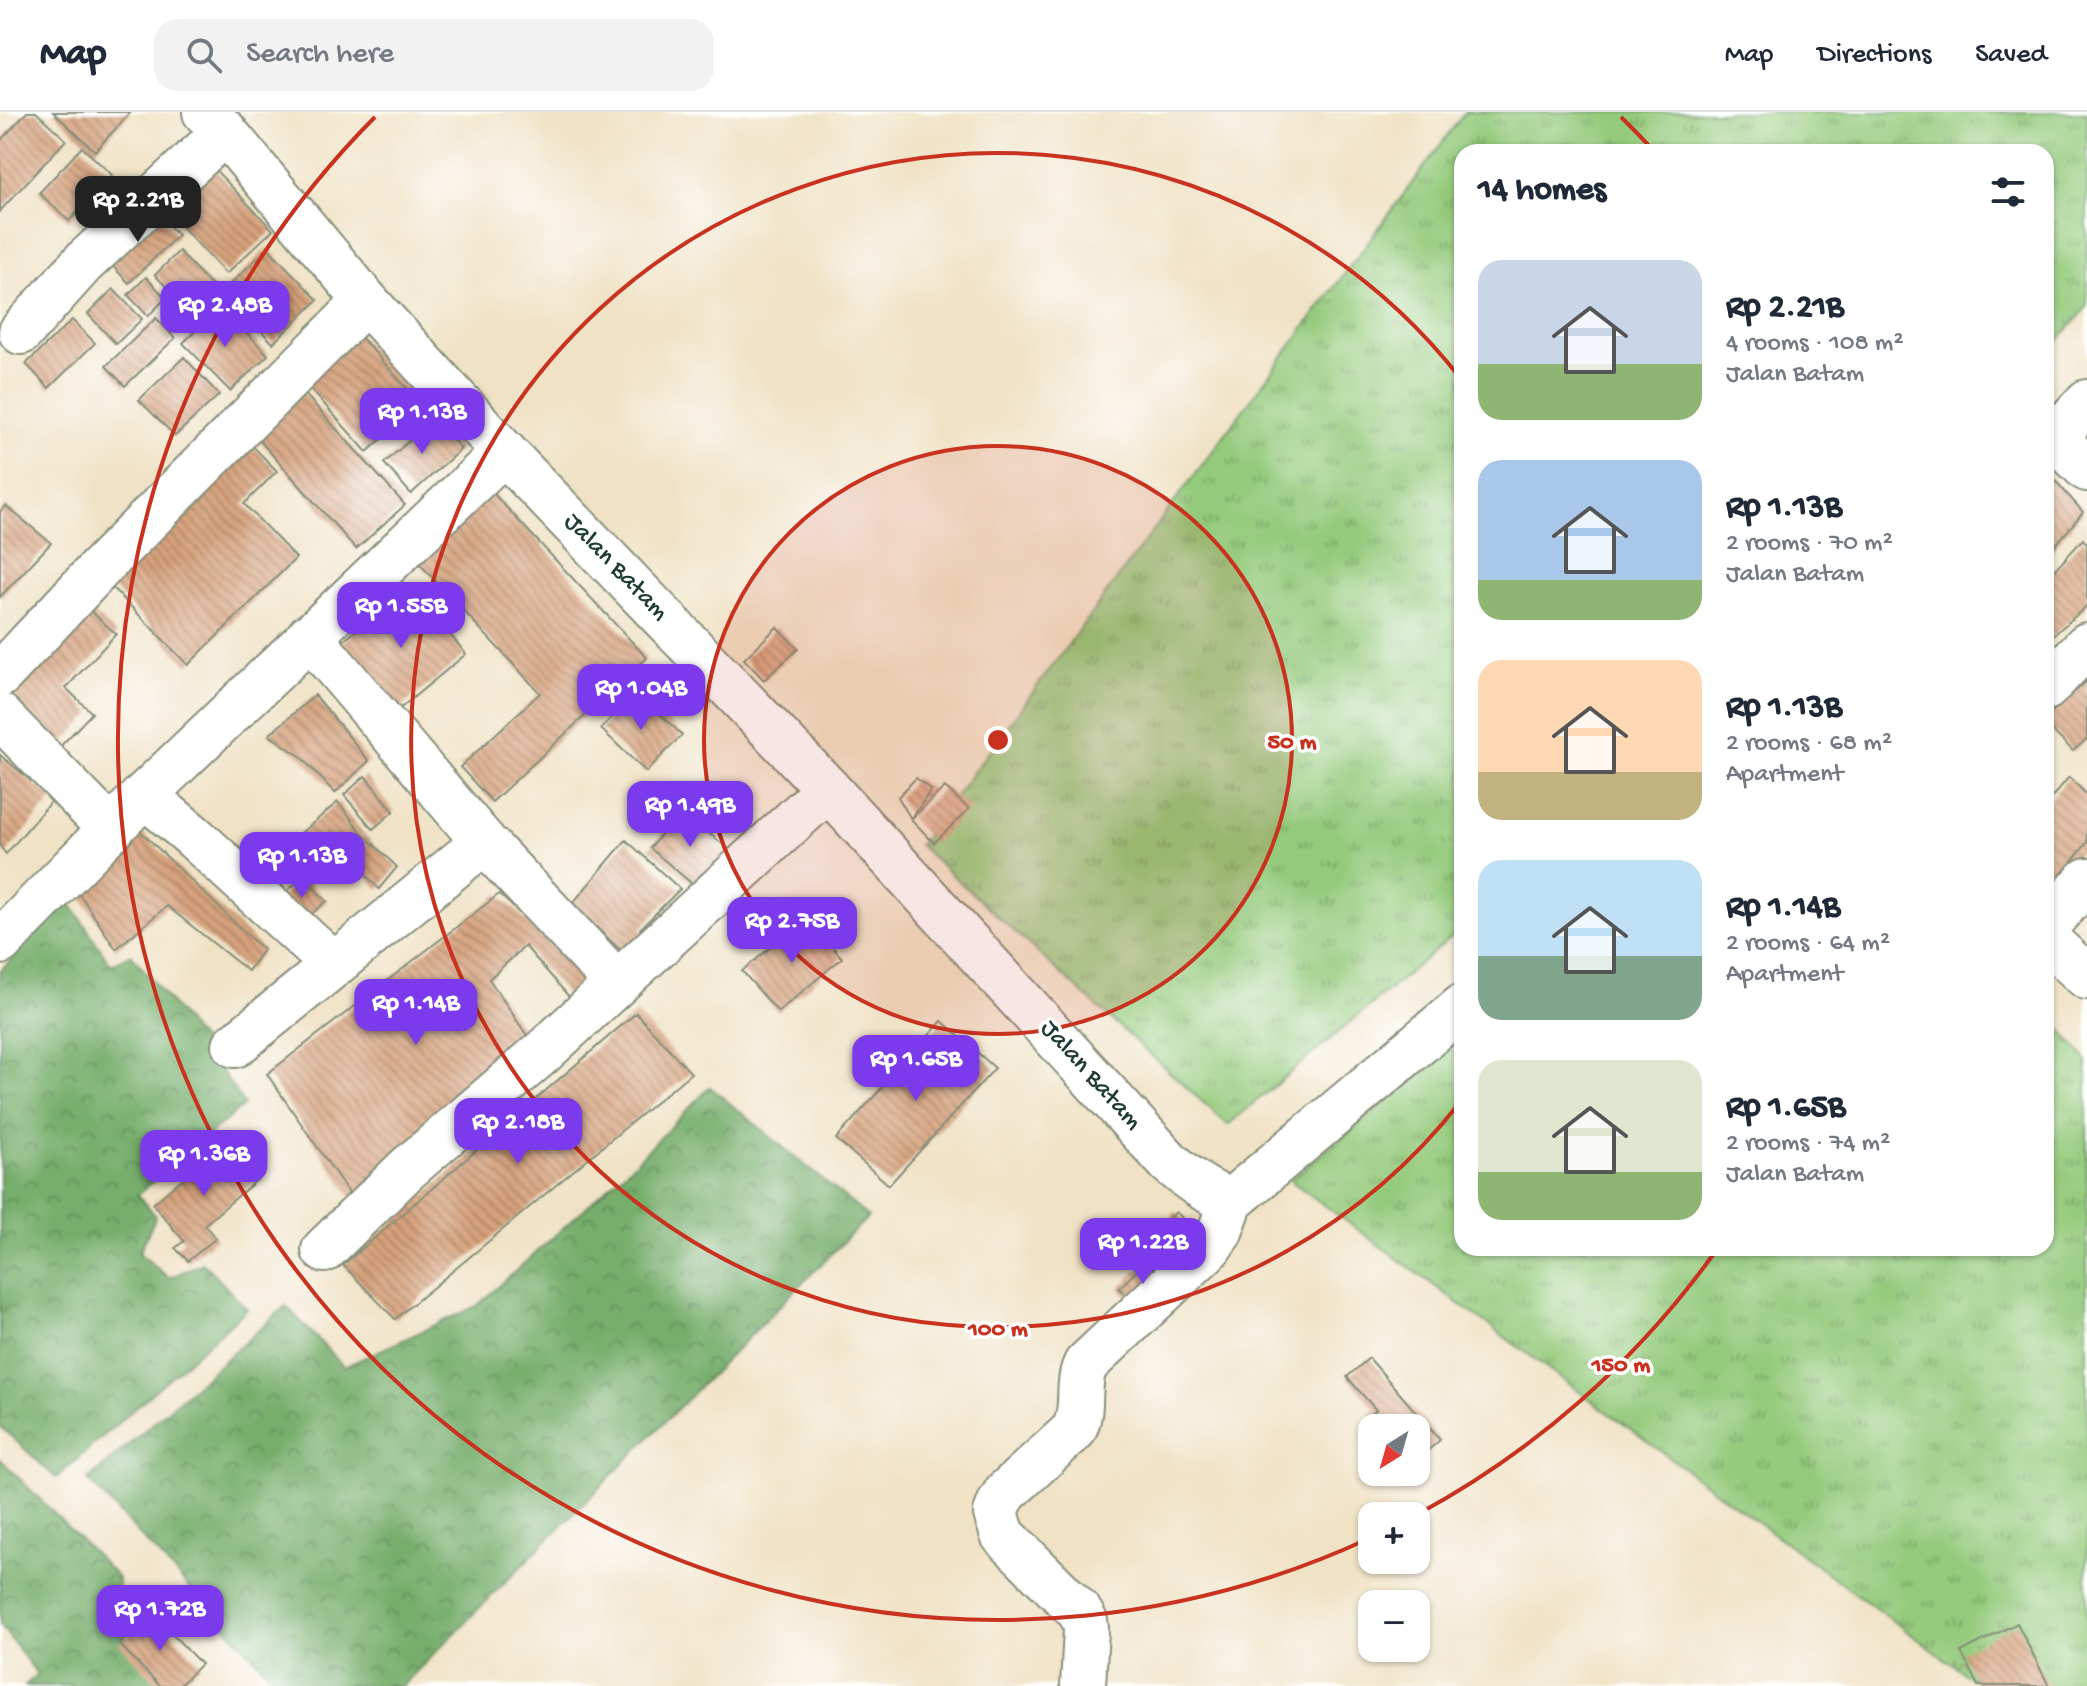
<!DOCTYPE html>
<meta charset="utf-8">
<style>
:root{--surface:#fff;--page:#f2f2f3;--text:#1f2937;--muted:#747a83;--line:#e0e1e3;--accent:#7c3aed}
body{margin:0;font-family:"Gochi Hand",sans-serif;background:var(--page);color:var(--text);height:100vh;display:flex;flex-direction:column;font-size:30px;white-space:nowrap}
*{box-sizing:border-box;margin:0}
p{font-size:26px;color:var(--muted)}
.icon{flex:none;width:44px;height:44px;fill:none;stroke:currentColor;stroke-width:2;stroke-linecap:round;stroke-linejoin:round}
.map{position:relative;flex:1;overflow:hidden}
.sheet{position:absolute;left:1454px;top:32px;width:600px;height:1112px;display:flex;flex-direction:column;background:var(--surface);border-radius:24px;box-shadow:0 2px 6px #0004}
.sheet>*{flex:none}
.needle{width:52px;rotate:217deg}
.tools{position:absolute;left:1358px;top:1302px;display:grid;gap:16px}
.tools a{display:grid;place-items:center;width:72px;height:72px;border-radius:16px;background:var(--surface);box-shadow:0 2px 6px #0004;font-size:40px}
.price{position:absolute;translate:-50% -68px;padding:0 18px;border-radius:16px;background:var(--accent);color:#fff;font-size:26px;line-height:52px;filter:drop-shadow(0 2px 4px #0008)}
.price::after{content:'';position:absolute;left:50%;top:48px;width:24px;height:18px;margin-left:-12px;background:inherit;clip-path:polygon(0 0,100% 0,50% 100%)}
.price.selected{background:#222;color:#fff}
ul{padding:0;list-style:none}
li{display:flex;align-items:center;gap:24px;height:200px;padding:0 24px}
li span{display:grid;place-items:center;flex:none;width:224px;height:160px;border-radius:24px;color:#555}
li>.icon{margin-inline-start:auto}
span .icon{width:96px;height:96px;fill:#fffc;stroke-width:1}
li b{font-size:34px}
h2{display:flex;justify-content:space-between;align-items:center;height:96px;padding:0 24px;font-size:34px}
header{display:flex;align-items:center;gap:48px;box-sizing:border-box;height:112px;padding:0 40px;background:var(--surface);border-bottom:2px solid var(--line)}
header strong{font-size:38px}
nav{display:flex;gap:44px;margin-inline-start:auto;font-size:28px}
.search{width:560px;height:72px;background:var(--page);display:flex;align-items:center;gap:20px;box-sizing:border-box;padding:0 28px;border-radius:24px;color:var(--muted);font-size:30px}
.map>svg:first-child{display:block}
.forest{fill:url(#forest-crowns);stroke:#4b7650;stroke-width:2}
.park{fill:url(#park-tufts);stroke:#5a8458;stroke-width:2}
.building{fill:url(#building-back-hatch)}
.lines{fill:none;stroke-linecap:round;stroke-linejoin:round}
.minor-casing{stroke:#88907c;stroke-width:48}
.minor{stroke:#fff;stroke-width:44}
.ring{fill:none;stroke:#c8321e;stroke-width:4}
.labels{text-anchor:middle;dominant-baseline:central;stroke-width:7;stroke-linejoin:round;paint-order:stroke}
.street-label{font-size:26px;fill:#1f3d34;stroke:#fff}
.centre{fill:#c8321e;stroke:#fff;stroke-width:4}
.ring-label{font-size:24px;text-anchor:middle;font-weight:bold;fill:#c8321e;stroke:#fff;stroke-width:7;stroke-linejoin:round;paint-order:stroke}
</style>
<header>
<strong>Map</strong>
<div class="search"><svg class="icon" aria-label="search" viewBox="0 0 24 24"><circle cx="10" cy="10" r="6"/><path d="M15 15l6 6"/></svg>Search here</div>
<nav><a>Map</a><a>Directions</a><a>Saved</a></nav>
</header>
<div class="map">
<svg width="2087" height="1574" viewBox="0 0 2087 1574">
<defs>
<pattern id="forest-crowns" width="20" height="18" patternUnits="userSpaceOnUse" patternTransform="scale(2)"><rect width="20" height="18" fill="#77ae6c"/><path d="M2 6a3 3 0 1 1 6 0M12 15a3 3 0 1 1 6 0" fill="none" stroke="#618f5a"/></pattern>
<pattern id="park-tufts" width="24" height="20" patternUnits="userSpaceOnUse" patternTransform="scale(2)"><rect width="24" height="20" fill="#94ca7c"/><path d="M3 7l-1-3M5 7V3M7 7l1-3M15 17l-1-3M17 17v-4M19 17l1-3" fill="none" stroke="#78a566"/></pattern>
<pattern id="building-back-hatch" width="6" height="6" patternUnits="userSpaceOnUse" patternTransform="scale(2)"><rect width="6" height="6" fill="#d6a17b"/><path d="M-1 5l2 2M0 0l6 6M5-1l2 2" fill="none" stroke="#ad8466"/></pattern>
</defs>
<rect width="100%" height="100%" fill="#fff"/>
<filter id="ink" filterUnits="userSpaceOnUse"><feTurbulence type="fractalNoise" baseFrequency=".0125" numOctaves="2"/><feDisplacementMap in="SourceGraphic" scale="16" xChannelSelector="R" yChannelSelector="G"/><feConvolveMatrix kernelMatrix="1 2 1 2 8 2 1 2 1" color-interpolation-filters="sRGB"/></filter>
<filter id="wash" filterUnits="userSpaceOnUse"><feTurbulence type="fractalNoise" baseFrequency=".006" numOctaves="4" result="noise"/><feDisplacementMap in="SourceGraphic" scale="32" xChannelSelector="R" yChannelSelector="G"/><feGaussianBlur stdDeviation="1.8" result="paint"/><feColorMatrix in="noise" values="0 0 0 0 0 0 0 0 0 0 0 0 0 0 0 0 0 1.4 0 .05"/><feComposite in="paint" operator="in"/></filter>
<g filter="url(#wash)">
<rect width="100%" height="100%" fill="#f0e2c5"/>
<g class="forest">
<polygon points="69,789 111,853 131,842 203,931 244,993 137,1083 156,1104 139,1141 169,1166 203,1151 247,1197 56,1366 0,1314 0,859"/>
<polygon points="710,975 868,1105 402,1574 281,1574 88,1368 286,1194 344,1255 477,1194 636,1050"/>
<polygon points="0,1347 118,1466 118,1518 170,1574 25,1574 37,1562 0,1513"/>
</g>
<g class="park">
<polygon points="1465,0 2087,0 2087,195 2046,243 2046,40 1462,40 1462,816 1228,1013 919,733"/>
<polygon points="2046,899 2087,949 2087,1568 2080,1574 1982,1574 1290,1068 1462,928 1462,1136 2046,1136"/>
</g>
<g id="blocks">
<g class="building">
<polygon points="27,0 36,0 66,28 0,99 0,29"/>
<polygon points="53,0 131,0 95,39"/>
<polygon points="82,35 112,63 69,109 39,81"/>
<polygon points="201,43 273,118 226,162 155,86"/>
<polygon points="148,92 178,123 129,171 99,140"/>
<polygon points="268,136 318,188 273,231 223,179"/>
<polygon points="179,139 220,183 196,206 155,163"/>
<polygon points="146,165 166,186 148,204 128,183"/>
<polygon points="113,177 142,207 116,232 88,202"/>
<polygon points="221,194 268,243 230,279 183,231"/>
<polygon points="156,206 175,226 125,274 106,254"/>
<polygon points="72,208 95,231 49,276 26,252"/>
<polygon points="351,214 421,292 367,340 298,263"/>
<polygon points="184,245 219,283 175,324 139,288"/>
<polygon points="294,270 405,393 356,437 246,313"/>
<polygon points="434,307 461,337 411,382 384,351"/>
<polygon points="242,323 277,359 244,392 296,446 188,553 99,462"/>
<polygon points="2046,358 2083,400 2046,445"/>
<polygon points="493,381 647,546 492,690 460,655 540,581 418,450"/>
<polygon points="6,394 51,431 0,485 0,399"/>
<polygon points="2083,427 2087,432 2087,494 2050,526 2046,523 2046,468"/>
<polygon points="411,474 466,542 392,603 336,535"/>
<polygon points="81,490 116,522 66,576 92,601 54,641 0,577"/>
<polygon points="777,515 798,537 764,568 744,547"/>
<polygon points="2087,569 2087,627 2073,639 2046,613 2046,605"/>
<polygon points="636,579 682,623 646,660 601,617"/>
<polygon points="315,583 369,649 335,681 300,644 269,623"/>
<polygon points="0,643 53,687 6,742 0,734"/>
<polygon points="365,664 394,699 373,717 344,683"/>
<polygon points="2069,665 2087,683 2087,731 2046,781 2046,692"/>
<polygon points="916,666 931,678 911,707 945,675 969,697 934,731 911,707 898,685"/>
<polygon points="338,690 363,722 397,755 379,777 349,745 363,722 311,763 283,736"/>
<polygon points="681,698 731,739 697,776 650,736"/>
<polygon points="134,713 263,838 248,859 167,794 116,837 70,768"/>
<polygon points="626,728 680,777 640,817 654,828 633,850 572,792"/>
<polygon points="302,765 327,789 301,811 278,788"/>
<polygon points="499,782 599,876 577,894 525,834 489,867 530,928 355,1090 267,962"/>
<polygon points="807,805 842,846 778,900 742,859"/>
<polygon points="636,901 691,961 395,1207 343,1153"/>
<polygon points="942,909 995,956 889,1073 836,1027"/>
<polygon points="225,1030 257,1068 204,1113 216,1126 188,1149 175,1136 184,1129 153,1092"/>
<polygon points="1176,1100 1207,1130 1168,1169 1137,1138"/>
<polygon points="1146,1150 1167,1172 1140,1198 1119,1176"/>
<polygon points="1369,1246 1440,1328 1416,1349 1416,1316 1379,1316 1369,1304 1376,1298 1347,1265"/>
<polygon points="152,1501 201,1552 179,1574 160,1574 119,1532"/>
<polygon points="2017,1511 2049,1574 1978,1574 1961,1540"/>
</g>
</g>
</g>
<g filter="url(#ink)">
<use href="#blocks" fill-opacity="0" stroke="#88907c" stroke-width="2"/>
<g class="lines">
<g class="minor-casing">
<g id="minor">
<path d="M 205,0 L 225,20 L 366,189 L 504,340 L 828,677 L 1169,1050 C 1189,1067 1205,1080 1231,1089 L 1462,895"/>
<polyline points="21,220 83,151 225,20"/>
<polyline points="2054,325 2087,357"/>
<polyline points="2046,335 2087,290"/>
<polyline points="309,524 484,730 617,871"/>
<polyline points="0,563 99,457 366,189"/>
<polyline points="2046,576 2087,533"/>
<polyline points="0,604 111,718"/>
<polyline points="144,683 193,724 334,853 484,730"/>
<polyline points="2046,814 2087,768"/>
<polyline points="2046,827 2087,865"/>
<polyline points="0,830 144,683 504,340"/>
<polyline points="235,933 334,853"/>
<polyline points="324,1138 407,1057 543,940 828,677"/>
<path d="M 1083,1574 L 1086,1517 L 1085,1509 L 1079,1499 L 1003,1423 L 996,1401 L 1000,1390 L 1006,1380 L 1073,1319 C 1086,1298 1075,1273 1086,1252 L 1209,1136 L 1220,1120 L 1231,1089"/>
</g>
</g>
<use href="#minor" class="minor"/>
</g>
</g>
<circle cx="998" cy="628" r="294" fill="#c8321e" fill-opacity=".12"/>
<g class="ring">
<circle cx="998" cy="628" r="294"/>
<path d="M1461 989A587 587 0 1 1 1461 267"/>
<path d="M1715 1140A881 881 0 0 1 1418 1402M1370 1426A881 881 0 0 1 375 5M1621 5A881 881 0 0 1 1653 38"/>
</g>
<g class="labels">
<g class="street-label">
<text transform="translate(615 456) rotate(46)">Jalan Batam</text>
<text transform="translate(1090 964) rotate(48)">Jalan Batam</text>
</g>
</g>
<circle cx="998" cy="628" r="12" class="centre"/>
<g class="ring-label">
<text x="1292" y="636">50 m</text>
<text x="998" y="1223">100 m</text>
<text x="1621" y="1259">150 m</text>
</g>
</svg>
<div class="tools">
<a><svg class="needle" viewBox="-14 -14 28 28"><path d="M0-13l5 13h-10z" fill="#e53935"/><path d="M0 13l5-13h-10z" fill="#747a83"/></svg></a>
<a>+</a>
<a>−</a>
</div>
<b class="price selected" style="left:138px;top:132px">Rp 2.21B</b>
<b class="price" style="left:225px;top:237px">Rp 2.48B</b>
<b class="price" style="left:422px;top:344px">Rp 1.13B</b>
<b class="price" style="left:401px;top:538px">Rp 1.55B</b>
<b class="price" style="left:641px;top:620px">Rp 1.04B</b>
<b class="price" style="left:690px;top:737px">Rp 1.49B</b>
<b class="price" style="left:302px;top:788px">Rp 1.13B</b>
<b class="price" style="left:792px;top:853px">Rp 2.75B</b>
<b class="price" style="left:416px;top:935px">Rp 1.14B</b>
<b class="price" style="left:916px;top:991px">Rp 1.65B</b>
<b class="price" style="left:518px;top:1054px">Rp 2.18B</b>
<b class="price" style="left:204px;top:1086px">Rp 1.36B</b>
<b class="price" style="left:1143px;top:1174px">Rp 1.22B</b>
<b class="price" style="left:160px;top:1541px">Rp 1.72B</b>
<section class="sheet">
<h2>14 homes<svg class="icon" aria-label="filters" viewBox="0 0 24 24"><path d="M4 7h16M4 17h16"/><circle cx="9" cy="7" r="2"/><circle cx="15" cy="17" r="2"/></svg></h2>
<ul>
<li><span style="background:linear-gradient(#c9d6e8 65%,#8fb573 0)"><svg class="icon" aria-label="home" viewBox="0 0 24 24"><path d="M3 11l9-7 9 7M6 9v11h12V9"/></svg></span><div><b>Rp 2.21B</b><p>4 rooms · 108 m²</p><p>Jalan Batam</p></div></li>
<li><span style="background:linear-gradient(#a9c7e8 75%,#8fb573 0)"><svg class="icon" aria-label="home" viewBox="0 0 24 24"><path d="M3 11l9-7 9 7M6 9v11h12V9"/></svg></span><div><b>Rp 1.13B</b><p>2 rooms · 70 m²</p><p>Jalan Batam</p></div></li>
<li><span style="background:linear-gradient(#ffd9b3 70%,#c2b280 0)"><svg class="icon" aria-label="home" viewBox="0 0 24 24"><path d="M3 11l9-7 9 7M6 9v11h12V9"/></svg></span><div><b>Rp 1.13B</b><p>2 rooms · 68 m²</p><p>Apartment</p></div></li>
<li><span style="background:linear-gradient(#bfe0f5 60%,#7fa58c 0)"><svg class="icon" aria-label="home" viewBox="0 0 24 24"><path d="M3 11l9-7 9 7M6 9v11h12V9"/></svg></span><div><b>Rp 1.14B</b><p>2 rooms · 64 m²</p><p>Apartment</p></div></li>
<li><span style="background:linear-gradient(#dfe7d0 70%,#8fb573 0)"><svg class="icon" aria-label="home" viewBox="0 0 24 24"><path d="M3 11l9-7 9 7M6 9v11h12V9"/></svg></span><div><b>Rp 1.65B</b><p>2 rooms · 74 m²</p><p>Jalan Batam</p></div></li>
</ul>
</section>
</div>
